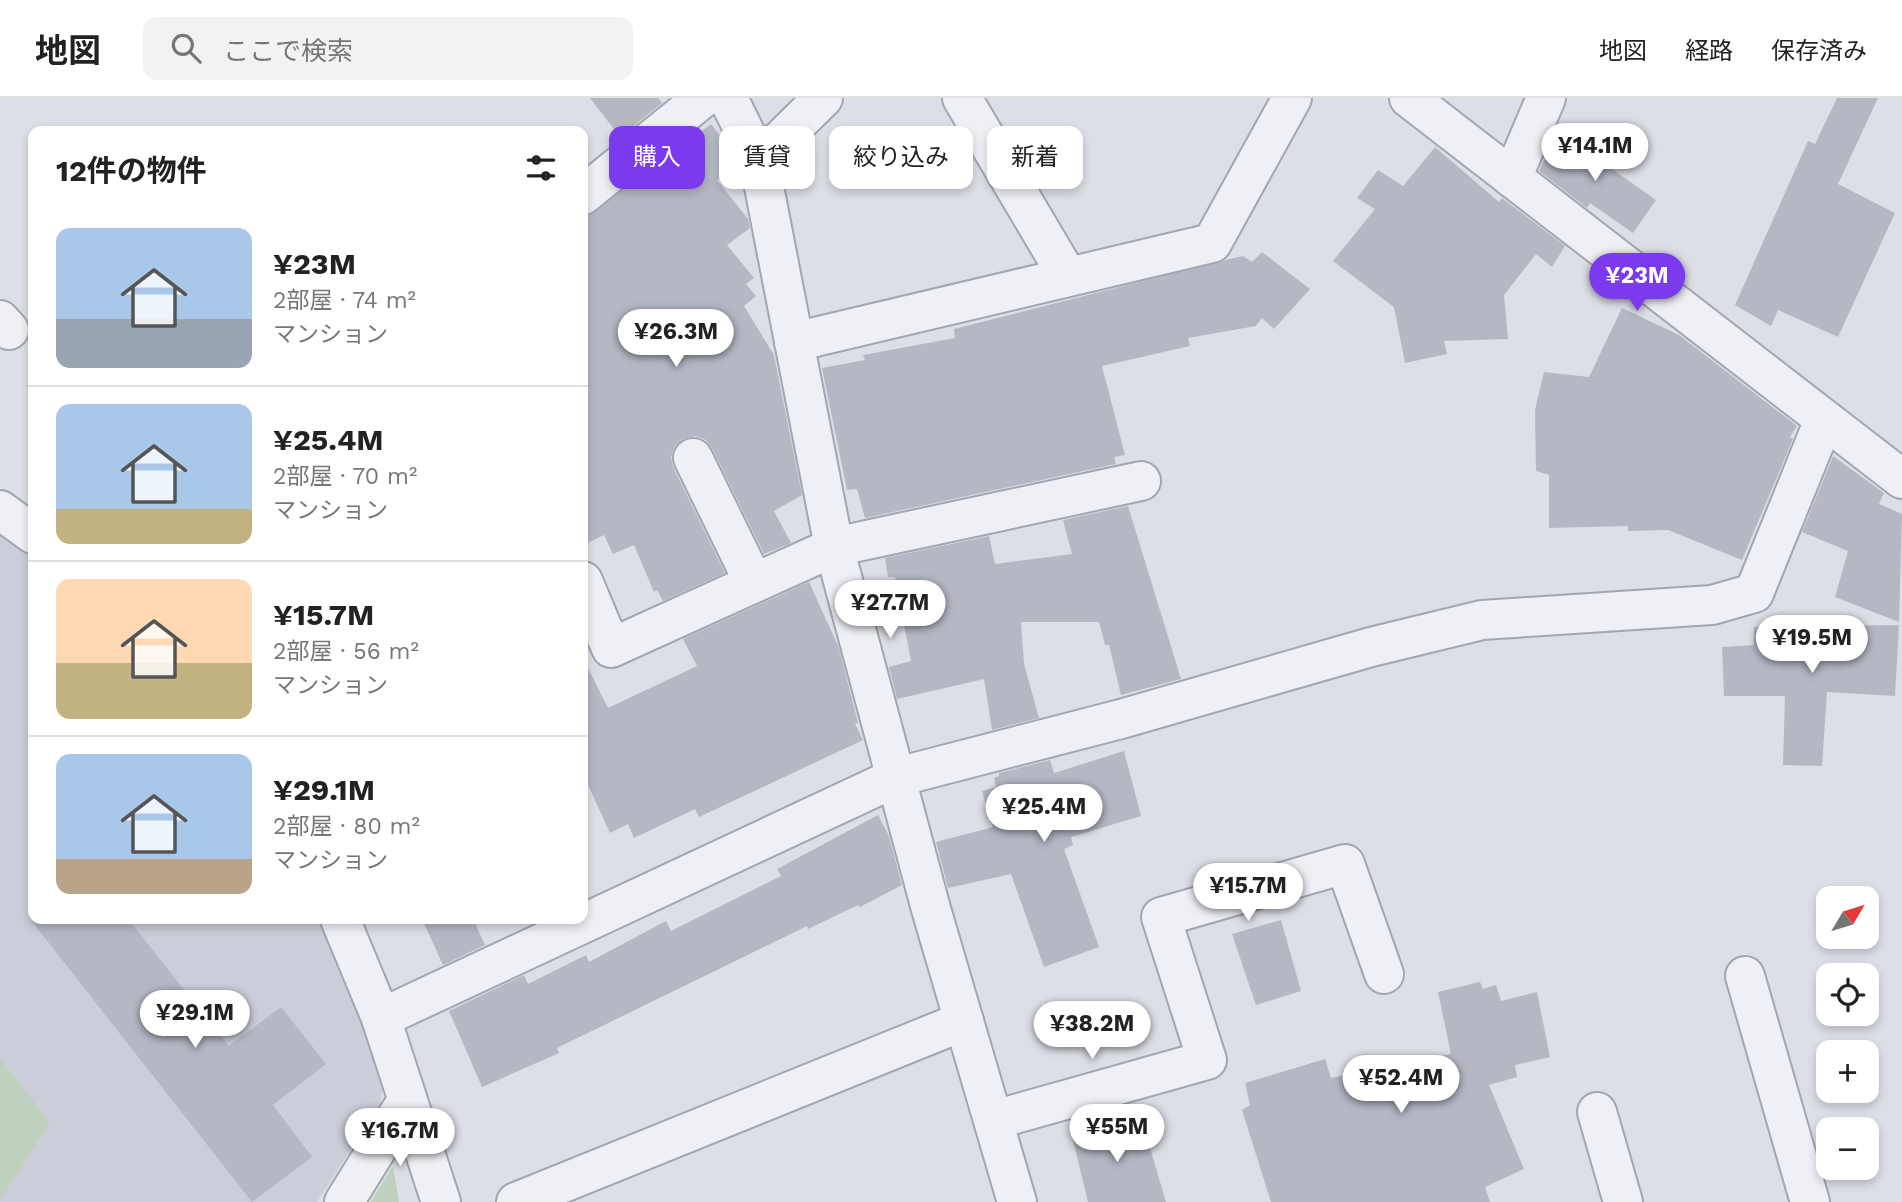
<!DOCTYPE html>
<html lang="ja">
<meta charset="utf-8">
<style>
:root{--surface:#fff;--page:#f2f2f2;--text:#222;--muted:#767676;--line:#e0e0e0;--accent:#7c3aed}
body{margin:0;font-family:"Work Sans","Noto Sans JP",sans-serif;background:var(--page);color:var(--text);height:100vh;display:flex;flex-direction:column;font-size:26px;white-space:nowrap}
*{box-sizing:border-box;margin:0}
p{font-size:23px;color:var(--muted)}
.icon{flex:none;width:38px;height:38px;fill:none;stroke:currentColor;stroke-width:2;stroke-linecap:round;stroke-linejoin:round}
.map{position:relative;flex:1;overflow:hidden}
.sheet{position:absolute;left:28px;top:28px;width:560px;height:798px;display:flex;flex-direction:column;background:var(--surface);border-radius:14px;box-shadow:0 4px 10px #0003}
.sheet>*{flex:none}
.guide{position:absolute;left:609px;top:28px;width:665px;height:63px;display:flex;gap:14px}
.needle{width:46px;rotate:52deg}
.tools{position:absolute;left:1816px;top:788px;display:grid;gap:14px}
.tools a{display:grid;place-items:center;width:63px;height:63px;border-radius:14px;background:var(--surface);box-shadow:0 4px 10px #0003;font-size:35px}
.price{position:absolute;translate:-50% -60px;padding:0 16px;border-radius:24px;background:#fff;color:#222;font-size:23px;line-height:46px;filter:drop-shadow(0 2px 4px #0008)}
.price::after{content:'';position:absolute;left:50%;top:42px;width:21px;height:16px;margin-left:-10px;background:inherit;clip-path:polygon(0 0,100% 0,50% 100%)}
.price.current{background:var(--accent);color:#fff}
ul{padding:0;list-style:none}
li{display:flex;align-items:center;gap:21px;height:175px;padding:0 28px}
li+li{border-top:2px solid var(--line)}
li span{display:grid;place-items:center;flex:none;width:196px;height:140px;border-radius:14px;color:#555}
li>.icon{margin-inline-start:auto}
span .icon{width:84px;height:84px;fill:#fffc;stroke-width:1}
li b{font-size:30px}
h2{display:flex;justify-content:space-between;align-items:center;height:84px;padding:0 28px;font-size:30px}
.chip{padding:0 24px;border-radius:14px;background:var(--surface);box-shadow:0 4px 10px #0003;font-size:24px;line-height:63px}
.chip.current{background:var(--accent);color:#fff}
header{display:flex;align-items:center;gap:42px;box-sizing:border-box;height:98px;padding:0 35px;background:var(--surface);border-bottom:2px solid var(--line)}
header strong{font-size:33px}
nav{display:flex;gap:38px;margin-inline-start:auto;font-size:24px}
.search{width:490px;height:63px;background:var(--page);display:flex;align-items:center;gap:18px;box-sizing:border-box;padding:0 24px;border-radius:14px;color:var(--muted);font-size:26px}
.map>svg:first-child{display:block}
.built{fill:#cbced8}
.green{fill:#c0d0be}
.building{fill:#b4b8c3}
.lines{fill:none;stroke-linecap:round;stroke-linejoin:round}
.minor-casing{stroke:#a3a6b0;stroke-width:42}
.minor{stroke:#eff0f5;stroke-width:38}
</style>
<header>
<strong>地図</strong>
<div class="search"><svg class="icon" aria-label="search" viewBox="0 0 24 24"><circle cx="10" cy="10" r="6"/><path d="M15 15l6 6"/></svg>ここで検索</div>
<nav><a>地図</a><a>経路</a><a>保存済み</a></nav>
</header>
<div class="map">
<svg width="1902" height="1104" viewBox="0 0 1902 1104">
<rect width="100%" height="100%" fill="#dddfe6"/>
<polygon class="built" points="0,430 33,452 33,821 326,821 385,977 380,1006 317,1104 0,1104"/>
<g class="green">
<polygon points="0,960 50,1025 0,1102"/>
<polygon points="393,1068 399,1104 371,1104"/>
</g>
<g class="building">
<polygon points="590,0 658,0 662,5 620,39"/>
<polygon points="1837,0 1878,0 1838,86 1895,115 1838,239 1778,212 1771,228 1735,207 1808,43 1815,46"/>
<polygon points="711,26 725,44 737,67 717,82 748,121 750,130 727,147 754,180 746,186 756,198 744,208 774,257 802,397 774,413 791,445 764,456 712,350 706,342 695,338 683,341 675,348 671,359 673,369 725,475 663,503 657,492 654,494 634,447 613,456 604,437 583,447 583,122 687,41 689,43"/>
<polygon points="1558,33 1656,102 1633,135 1590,105 1587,110 1539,73"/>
<polygon points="1435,49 1499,104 1502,100 1565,148 1552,169 1536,156 1504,197 1508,241 1444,243 1447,256 1405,265 1394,209 1333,163 1375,111 1357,100 1378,72 1403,88"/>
<polygon points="1262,154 1310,191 1274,231 1262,220 1256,228 1188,240 1190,248 1102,268 1125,357 1114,359 1116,366 865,420 857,391 847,392 822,270 865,262 863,257 955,240 954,231 1226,162 1243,158 1252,164"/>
<polygon points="1622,210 1679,237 1797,328 1790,339 1793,341 1742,462 1668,432 1628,433 1628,428 1549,430 1549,377 1536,373 1535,312 1544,274 1589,279"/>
<polygon points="1833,358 1884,395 1879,406 1902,416 1899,524 1835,499 1848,453 1802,434"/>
<polygon points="1128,408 1181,581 1121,597 1109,547 1105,547 1099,524 1021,524 1024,566 1039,620 992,632 984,581 897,601 889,569 911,563 895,479 888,479 885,460 989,438 995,466 1072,456 1063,422"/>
<polygon points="809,484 839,550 858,625 855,626 863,642 699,719 695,711 634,740 628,726 610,735 583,676 583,560 608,610 697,568 683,541"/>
<polygon points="1899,527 1895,598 1827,594 1822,668 1783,667 1785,598 1724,598 1722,549 1754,547 1754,529"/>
<polygon points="1124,653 1141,718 1071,739 1073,747 1064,751 1099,849 1044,869 1011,776 948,790 936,744 993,729 982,693 996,689 994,680 999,678 999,675 1050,662 1054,675"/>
<polygon points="878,717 889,738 902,787 860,809 858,807 808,831 807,828 557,950 559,955 482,989 449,913 524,877 528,886 586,857 589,864 666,823 671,833 781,778 777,771"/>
<polygon points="30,821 128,821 229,948 281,909 326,966 273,1007 312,1059 252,1104"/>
<polygon points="422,821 473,821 485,847 443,867"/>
<polygon points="1281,822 1301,893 1256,907 1232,836"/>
<polygon points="1480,884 1483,891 1496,887 1501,903 1537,894 1550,959 1515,967 1517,979 1489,987 1524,1071 1485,1089 1490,1104 1271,1104 1242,1012 1250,1007 1245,985 1325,961 1331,980 1451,956 1438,894"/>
<polygon points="1125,1019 1129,1036 1145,1033 1166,1104 1088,1104 1071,1034"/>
</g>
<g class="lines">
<g class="minor-casing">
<g id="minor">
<polyline points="728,0 759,63 834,449 931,811 1017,1104"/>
<polyline points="962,0 1068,179"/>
<polyline points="1409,0 1902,381"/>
<polyline points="759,63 823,0"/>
<polyline points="1512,80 1546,0"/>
<polyline points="583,97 703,0"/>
<polyline points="0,222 9,232"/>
<polyline points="794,244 1212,145 1292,0"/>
<polyline points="693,360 754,485"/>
<polyline points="0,412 33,436"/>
<polyline points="583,483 611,550 834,449 1141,383"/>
<polyline points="340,821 381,920 441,1104"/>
<polyline points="1745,878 1810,1104"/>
<polyline points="381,920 897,679 1121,621 1371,549 1482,522 1712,507 1754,495 1824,322"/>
<polyline points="1597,1014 1623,1104"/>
<polyline points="994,1022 1207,962 1161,819 1345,766 1384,876"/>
<polyline points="344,1104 406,1004"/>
<polyline points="516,1104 964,923"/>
</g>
</g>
<use href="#minor" class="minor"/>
</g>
</svg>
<div class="tools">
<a><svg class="needle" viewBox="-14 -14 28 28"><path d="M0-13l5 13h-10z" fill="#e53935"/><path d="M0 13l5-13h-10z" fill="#767676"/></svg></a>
<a><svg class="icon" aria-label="locate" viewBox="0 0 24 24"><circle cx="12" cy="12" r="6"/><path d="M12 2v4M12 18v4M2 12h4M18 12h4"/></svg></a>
<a>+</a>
<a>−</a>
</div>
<b class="price" style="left:1595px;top:85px">¥14.1M</b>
<b class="price current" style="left:1637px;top:215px">¥23M</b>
<b class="price" style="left:676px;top:271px">¥26.3M</b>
<b class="price" style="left:890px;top:542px">¥27.7M</b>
<b class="price" style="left:1812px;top:577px">¥19.5M</b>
<b class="price" style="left:1044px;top:746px">¥25.4M</b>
<b class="price" style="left:1248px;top:825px">¥15.7M</b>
<b class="price" style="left:195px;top:952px">¥29.1M</b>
<b class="price" style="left:1092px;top:963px">¥38.2M</b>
<b class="price" style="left:1401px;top:1017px">¥52.4M</b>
<b class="price" style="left:1117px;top:1066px">¥55M</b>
<b class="price" style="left:400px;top:1070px">¥16.7M</b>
<div class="guide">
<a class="chip current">購入</a>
<a class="chip">賃貸</a>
<a class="chip">絞り込み</a>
<a class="chip">新着</a>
</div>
<section class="sheet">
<h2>12件の物件<svg class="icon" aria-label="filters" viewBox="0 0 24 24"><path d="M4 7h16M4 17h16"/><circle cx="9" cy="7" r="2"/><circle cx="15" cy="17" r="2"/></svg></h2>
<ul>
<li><span style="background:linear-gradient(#a9c7e8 65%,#9aa5b1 0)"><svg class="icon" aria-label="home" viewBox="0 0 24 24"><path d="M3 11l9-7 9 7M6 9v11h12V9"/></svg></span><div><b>¥23M</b><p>2部屋 · 74 m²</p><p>マンション</p></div></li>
<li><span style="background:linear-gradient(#a9c7e8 75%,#c2b280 0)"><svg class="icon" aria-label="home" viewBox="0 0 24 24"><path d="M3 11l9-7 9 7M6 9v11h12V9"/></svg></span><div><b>¥25.4M</b><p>2部屋 · 70 m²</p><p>マンション</p></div></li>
<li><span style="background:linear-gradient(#ffd9b3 60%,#c2b280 0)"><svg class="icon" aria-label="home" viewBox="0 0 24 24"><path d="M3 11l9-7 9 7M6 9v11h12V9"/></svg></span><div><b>¥15.7M</b><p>2部屋 · 56 m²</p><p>マンション</p></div></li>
<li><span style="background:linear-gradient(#a9c7e8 75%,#b9a48a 0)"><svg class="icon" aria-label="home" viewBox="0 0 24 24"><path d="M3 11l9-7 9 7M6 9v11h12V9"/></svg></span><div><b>¥29.1M</b><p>2部屋 · 80 m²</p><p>マンション</p></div></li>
</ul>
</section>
</div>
